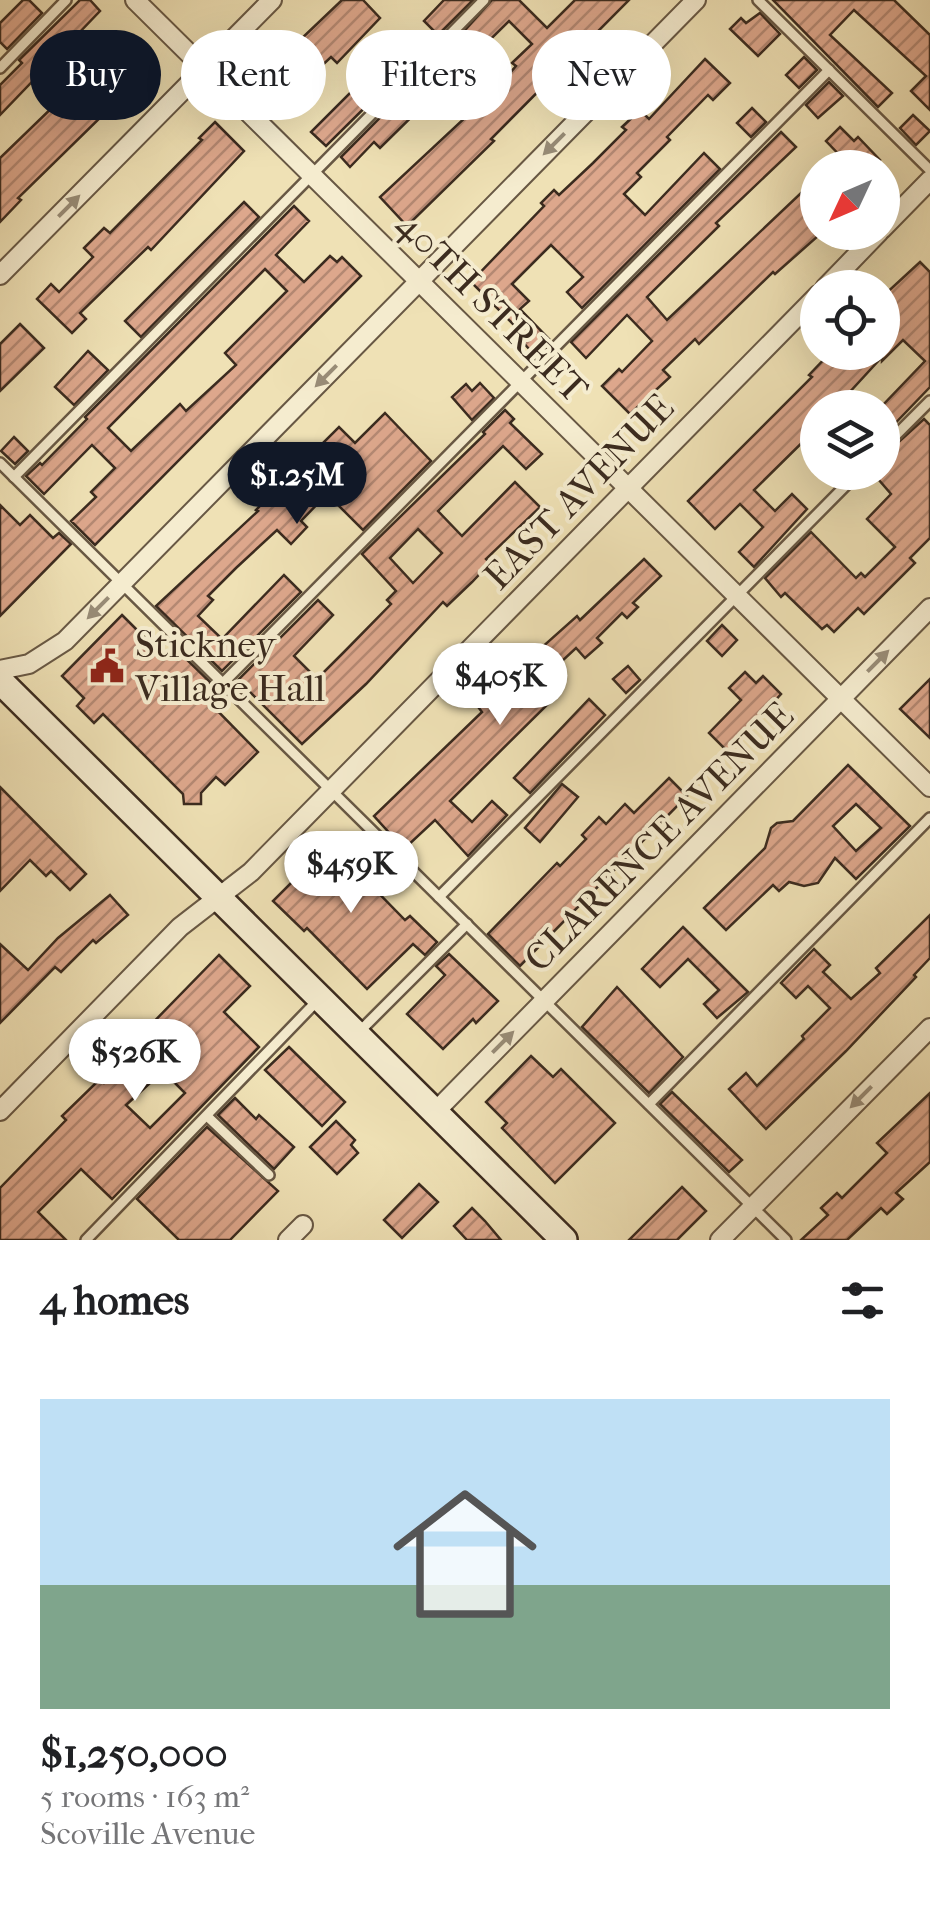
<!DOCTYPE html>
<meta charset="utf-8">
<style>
:root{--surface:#fff;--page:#f2f2f2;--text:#202124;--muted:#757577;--line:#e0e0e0;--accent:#111827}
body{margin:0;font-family:"IM FELL French Canon",serif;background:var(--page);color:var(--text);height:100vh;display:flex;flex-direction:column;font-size:38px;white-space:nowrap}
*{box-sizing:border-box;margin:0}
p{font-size:32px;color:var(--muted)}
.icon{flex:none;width:55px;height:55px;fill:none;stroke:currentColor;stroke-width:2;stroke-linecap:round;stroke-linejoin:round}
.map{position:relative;height:1240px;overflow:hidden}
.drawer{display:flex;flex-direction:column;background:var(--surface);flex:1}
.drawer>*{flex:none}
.top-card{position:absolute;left:30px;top:30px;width:870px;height:90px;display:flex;gap:20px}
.needle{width:65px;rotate:226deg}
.buttons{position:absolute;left:800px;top:150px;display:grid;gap:20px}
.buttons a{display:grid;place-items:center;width:100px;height:100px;border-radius:50%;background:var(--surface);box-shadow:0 10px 40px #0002;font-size:50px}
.price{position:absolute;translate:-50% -85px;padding:0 22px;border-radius:35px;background:#fff;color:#222;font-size:32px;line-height:65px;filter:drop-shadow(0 2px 5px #0008)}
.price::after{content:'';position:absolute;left:50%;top:60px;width:30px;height:22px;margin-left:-15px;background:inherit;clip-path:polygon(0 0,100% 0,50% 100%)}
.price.on{background:var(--accent);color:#fff}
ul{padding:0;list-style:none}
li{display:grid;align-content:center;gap:20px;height:530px;padding:0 40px}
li+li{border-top:2px solid var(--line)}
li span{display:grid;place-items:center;height:310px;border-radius:0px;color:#555}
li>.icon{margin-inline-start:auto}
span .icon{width:180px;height:180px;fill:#fffc;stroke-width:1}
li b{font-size:42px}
h2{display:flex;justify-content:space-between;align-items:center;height:120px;padding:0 40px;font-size:42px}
.tag{padding:0 35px;border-radius:45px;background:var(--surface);box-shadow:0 10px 40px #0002;font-size:35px;line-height:90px}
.tag.on{background:var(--accent);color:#fff}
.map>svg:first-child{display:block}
.building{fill:url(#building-hatch);stroke:#3b2b1f;stroke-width:2.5;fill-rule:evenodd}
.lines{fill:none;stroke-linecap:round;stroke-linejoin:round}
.service-casing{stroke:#685844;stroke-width:14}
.minor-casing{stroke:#685844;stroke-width:22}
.secondary-casing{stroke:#3b2b1f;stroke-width:30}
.service{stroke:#f5eccf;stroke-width:9}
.minor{stroke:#f5eccf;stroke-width:18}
.secondary{stroke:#f5eccf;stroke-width:25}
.oneway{fill:#988c77}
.labels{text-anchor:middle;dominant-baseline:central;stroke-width:8;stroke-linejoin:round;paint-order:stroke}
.street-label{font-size:38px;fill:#3b2b1f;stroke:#f5eccf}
.poi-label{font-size:38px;fill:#3b2b1f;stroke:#f5eccf;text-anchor:start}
</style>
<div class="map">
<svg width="930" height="1240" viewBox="0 0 930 1240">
<defs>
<pattern id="building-hatch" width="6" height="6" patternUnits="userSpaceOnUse" patternTransform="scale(2.5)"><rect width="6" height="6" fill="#dda78c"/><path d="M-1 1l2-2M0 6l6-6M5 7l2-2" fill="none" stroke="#b48872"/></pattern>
</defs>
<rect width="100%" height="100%" fill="#efe1b5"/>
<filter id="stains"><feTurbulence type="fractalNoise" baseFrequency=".002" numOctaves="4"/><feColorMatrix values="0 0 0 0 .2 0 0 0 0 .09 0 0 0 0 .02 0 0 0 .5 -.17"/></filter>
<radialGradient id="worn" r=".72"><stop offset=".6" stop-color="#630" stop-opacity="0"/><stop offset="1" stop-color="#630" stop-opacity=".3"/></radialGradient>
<g class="building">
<polygon points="23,0 29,0 42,13 7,49 0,42 0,23"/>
<polygon points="80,0 90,0 100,11 0,115 0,85 22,63 19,60"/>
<polygon points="342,0 363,0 380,18 337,63 331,57 297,89 304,96 289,110 258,80"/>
<polygon points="444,0 473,0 438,35 424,21"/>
<polygon points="492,0 519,0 547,28 575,0 629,0 491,139 494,141 407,226 380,197 497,88 516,66 512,63 532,44 509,21 380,148 374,142 350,167 341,157 450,47"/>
<polygon points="773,0 894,0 930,35 930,110 911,91 926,76 854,10 830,35 892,93 878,107"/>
<polygon points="760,13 780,34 758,56 730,29 741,18 746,23"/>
<polygon points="126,36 155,64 18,198 21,200 0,222 0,158"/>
<polygon points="402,41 417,56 326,146 311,132"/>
<polygon points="804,57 817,70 799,88 786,75"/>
<polygon points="705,59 730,83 713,100 708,95 667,137 670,140 637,173 641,177 624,194 645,215 704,153 720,169 582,308 567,292 583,277 551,245 512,284 529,301 520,309 549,339 534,354 512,331 516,327 471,282 544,206 541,203 554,190 559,195 593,163 626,130 622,127 640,110 649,119"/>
<polygon points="829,82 843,96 818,118 806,105"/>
<polygon points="752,108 766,122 751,137 737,123"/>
<polygon points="913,115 930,131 916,145 900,128"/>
<polygon points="215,122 244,151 151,250 148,247 80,313 86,319 72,333 37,299 51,284 59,292 93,257 84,248 104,228 110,233 202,140 199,138"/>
<polygon points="840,127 854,141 858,137 880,160 873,168 852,168 826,141"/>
<polygon points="781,132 796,147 716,223 719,226 647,297 667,320 818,177 818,236 775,274 773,272 699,344 695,339 663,370 670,377 630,414 602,386 619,369 622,372 652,341 627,315 586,358 571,342"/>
<polygon points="244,202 259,217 141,337 125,321"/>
<path d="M 294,206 L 309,221 L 276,255 L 304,282 L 330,256 L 337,262 L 342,257 L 361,276 L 95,545 L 71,521 L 96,497 L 91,492 L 115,468 L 92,445 L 44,494 L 26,476 L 40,463 L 42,465 L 87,419 L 85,417 ZM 265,269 L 287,291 L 225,353 L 236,365 L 186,411 L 180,404 L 131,451 L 108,428 Z"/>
<polygon points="920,262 930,272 930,387 882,437 882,406 925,361 903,340 882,361 882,357 835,408 818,408 818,427 754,490 775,511 792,494 807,509 754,567 739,552 763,527 740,504 715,529 688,501 812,377 809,375 831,352 882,352 882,297"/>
<polygon points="20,324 44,348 0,391 0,344"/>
<polygon points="88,351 108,370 74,405 55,387"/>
<polygon points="480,383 494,398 472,420 452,397 466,384 472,391"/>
<path d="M 505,410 L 514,419 L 510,423 L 542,454 L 526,469 L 503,446 L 438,511 L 462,536 L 515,482 L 540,507 L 486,559 L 490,563 L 472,582 L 447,606 L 443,602 L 366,684 L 302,744 L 238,680 L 318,600 L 333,615 L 294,656 L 317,679 L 344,652 L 391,604 L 387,600 L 396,591 L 362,554 L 485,434 L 483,432 ZM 418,529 L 442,553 L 413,583 L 390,558 Z"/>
<polygon points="385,413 431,461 363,530 327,494 301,521 307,527 291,544 277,530 236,568 208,596 213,600 198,616 222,639 284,575 301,592 222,671 156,606 258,511 256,510 284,481 278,475 295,458 301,465 339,427 355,443"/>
<polygon points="924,419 930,425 930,538 910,558 915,563 864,614 858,608 834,632 827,625 822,629 785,593 781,597 765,578 811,532 856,578 861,573 865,577 895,547 867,519 891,494 872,472 882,472 882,457"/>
<polygon points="14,437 28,451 15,464 1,451"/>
<polygon points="0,505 20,525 30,515 53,538 59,533 71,544 0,616"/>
<polygon points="644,559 661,576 633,603 638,607 627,618 622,613 597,638 602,643 585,658 576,648 534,687 549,703 450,801 472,822 492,801 507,815 468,856 435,820 404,849 374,816 482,712 479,708 502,683 577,616 580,620"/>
<polygon points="122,615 165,658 175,648 211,683 200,693 258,752 225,785 216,777 201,793 201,804 184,804 183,794 103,714 94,723 77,706 84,698 62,676"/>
<polygon points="722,625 737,640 722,656 707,641"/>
<polygon points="628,666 640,680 626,693 613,679"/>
<polygon points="745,672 756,683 763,676 781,694 728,752 709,733 741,700 729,688"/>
<polygon points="930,679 930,738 900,709"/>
<polygon points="589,699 605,715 530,793 514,778"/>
<path d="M 848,765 L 910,826 L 856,879 L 835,858 L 818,883 L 804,886 L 789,882 L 779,891 L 773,885 L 726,930 L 704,908 L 765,848 L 771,828 L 777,823 L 793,821 ZM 856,804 L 881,828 L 856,851 L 833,826 Z"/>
<polygon points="669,778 687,796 520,966 488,934 557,863 560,866 586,839 582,835 599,817 606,824 625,804 634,813"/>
<polygon points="562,784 578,797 540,842 525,828"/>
<polygon points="0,787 86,874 70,890 51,871 46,876 30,860 0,891"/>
<polygon points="357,845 374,861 360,874 405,920 410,916 437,942 425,955 413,944 367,989 307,928 304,931 273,901 327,847 341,861"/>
<polygon points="110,895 128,915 96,943 93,940 61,972 55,967 0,1023 0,944 28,970 58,938"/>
<polygon points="930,915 930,958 914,975 916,977 846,1051 766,1129 729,1089 746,1073 757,1086 804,1039 802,1036 830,1008 808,986 796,998 781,983 814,949 830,965 823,972 851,999 880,973 876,968"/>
<polygon points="683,927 748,992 717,1018 704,1004 719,990 688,959 660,987 642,969"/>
<polygon points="449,954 498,1001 476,1023 473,1019 443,1049 407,1014 445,975 436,966"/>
<path d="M 219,955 L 250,986 L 224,1012 L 259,1047 L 112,1199 L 81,1169 L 38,1212 L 66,1240 L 0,1240 L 0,1188 L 66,1120 L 62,1116 L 100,1079 L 104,1083 L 145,1046 L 137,1039 ZM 163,1071 L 185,1093 L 150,1128 L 126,1105 Z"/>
<polygon points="617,987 683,1057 649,1093 582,1027"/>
<polygon points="289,1047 345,1102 322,1126 265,1070"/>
<polygon points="531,1056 553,1077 561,1069 615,1123 555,1183 502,1128 507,1123 486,1102"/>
<polygon points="672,1092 742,1160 729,1172 660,1104"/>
<polygon points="930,1093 930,1162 896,1193 903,1199 887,1214 881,1208 847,1240 801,1240 828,1215 821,1208 837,1193 842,1198 887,1153 877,1143"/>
<polygon points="235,1098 256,1119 259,1115 294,1147 274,1169 218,1115"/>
<polygon points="336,1121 355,1140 351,1145 358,1153 337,1174 310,1147"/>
<polygon points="207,1127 278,1191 230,1240 179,1240 137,1199"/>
<polygon points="419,1184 438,1202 402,1238 384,1220"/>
<polygon points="682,1187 706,1211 677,1240 629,1240"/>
<polygon points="472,1208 485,1221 501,1240 467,1240 454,1226"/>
</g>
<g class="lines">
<g class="service-casing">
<g id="service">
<polyline points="758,0 930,170"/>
<polyline points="0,68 66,0"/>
<polyline points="882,449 930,401"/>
<polyline points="0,463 786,1240"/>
<polyline points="14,477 484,0"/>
<polyline points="223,683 829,70"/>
<polyline points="439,897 859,472"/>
<polyline points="359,1032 467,924"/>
<polyline points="649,1104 930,818"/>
<polyline points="207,1116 269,1175"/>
<polyline points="86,1240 318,1000"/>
</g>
</g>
<g class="minor-casing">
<g id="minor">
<polyline points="135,0 930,787"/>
<polyline points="882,229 930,180"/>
<polyline points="0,275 272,0"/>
<polyline points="825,288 879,232"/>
<polyline points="0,670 29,664 65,641 696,0"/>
<polyline points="0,1111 180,927 251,872 818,295"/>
<polyline points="435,1112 930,608"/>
<polyline points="288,1240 303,1225"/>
<polyline points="720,1240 930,1028"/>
</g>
</g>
<g class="secondary-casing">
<polyline id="secondary" points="0,681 564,1240"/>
</g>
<use href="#service" class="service"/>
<use href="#minor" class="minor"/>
<use href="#secondary" class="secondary"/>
</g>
<defs><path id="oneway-solid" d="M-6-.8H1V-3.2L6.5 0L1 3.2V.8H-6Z" transform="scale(2.5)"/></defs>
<g class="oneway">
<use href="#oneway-solid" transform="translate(554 144) rotate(135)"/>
<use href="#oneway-solid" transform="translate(69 206) rotate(-45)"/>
<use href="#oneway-solid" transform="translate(326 376) rotate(135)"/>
<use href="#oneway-solid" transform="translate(98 608) rotate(135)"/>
<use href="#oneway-solid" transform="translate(878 661) rotate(-45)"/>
<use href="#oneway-solid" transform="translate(503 1042) rotate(-45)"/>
<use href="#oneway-solid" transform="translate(861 1097) rotate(135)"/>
</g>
<defs>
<g id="civic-bare" transform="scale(2.7)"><path d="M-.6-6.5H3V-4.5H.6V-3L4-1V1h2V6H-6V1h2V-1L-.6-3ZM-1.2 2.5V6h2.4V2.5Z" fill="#8f2418" stroke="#f5eccf" stroke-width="2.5" paint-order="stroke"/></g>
</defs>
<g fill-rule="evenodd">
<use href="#civic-bare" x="107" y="666"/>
</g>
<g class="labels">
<g class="street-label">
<text transform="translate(492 307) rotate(45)">40TH STREET</text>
<text transform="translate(579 492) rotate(-46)">EAST AVENUE</text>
<text transform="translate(659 837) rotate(-45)">CLARENCE AVENUE</text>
</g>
<g class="poi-label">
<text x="135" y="644">Stickney<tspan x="135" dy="44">Village Hall</tspan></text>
</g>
</g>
<rect width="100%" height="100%" filter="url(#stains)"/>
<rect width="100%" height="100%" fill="url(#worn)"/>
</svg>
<div class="buttons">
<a><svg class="needle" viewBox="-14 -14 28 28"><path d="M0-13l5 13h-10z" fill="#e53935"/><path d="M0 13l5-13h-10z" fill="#757577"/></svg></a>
<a><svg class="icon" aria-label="locate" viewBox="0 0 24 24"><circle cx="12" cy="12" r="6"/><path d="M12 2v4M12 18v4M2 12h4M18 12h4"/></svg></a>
<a><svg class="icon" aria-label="layers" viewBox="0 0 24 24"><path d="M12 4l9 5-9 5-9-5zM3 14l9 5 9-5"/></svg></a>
</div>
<b class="price on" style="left:297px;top:527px">$1.25M</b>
<b class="price" style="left:500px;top:728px">$405K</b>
<b class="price" style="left:351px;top:916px">$459K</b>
<b class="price" style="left:135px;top:1104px">$526K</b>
<div class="top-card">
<a class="tag on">Buy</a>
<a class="tag">Rent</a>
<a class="tag">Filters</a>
<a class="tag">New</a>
</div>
</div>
<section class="drawer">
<h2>4 homes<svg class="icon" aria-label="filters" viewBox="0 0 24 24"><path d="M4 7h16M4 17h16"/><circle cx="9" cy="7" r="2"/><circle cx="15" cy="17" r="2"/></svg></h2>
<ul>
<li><span style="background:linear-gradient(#bfe0f5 60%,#7fa58c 0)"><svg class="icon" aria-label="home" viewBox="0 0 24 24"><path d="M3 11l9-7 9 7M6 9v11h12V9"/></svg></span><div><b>$1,250,000</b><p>5 rooms · 163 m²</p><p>Scoville Avenue</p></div></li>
</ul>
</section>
